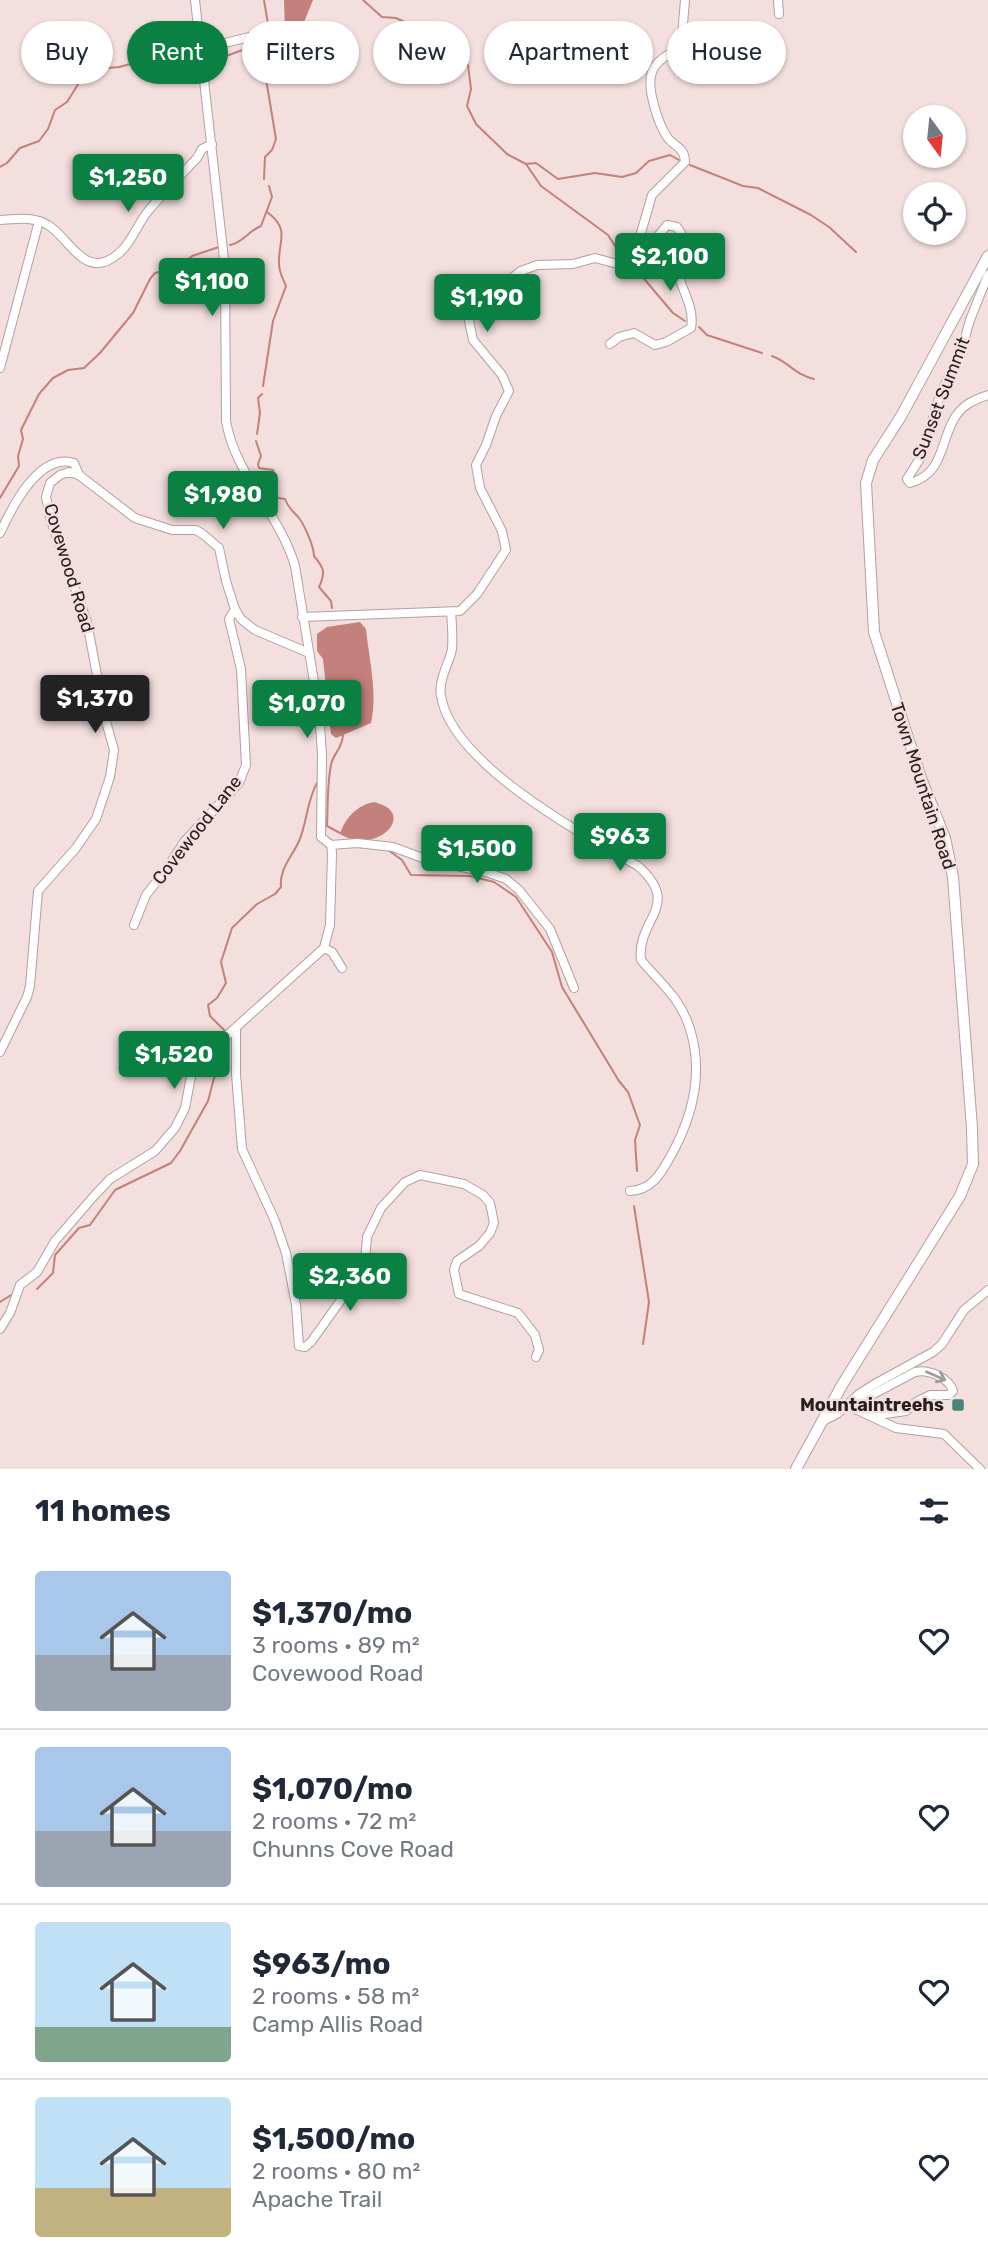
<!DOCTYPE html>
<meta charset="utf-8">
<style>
:root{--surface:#fff;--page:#f2f2f3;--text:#1f2937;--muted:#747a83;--line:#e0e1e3;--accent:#0b8043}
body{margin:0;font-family:Rubik,sans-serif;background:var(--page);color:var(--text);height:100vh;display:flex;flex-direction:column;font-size:26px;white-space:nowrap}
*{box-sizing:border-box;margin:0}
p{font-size:23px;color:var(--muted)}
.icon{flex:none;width:38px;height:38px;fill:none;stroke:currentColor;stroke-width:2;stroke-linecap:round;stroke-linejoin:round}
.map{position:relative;height:1469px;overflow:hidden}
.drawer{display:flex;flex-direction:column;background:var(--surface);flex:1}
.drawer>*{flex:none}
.banner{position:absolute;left:21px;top:21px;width:947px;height:63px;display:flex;gap:14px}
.needle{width:46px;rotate:165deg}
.fabs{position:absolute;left:903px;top:105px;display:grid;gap:14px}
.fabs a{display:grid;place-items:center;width:63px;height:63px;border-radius:50%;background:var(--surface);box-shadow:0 2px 5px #0004;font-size:35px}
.price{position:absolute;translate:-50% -60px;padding:0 16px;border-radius:7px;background:var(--accent);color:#fff;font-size:23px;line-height:46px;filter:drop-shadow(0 2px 4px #0008)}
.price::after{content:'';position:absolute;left:50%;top:42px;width:21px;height:16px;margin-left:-10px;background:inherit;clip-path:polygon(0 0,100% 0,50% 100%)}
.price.on{background:#222;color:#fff}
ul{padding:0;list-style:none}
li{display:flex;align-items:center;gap:21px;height:175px;padding:0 35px}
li+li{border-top:2px solid var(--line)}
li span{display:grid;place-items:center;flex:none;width:196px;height:140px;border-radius:7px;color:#555}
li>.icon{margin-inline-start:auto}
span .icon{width:84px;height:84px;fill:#fffc;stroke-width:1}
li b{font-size:30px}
h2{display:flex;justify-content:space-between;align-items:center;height:84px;padding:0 35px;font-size:30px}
.chip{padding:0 24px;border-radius:32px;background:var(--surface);box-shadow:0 2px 5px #0004;font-size:24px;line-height:63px}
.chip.on{background:var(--accent);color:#fff}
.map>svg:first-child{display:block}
.water{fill:#c4807b}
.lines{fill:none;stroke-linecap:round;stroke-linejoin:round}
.stream{stroke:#c4807b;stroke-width:2}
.street-casing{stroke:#b3a19f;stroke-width:10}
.secondary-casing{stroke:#b3a19f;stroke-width:12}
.street{stroke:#fff;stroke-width:8}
.secondary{stroke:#fff;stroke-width:10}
.oneway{stroke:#9e9b9a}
.poi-dot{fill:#44877a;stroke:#f3dfdd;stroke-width:2.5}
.labels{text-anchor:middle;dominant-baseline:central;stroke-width:5;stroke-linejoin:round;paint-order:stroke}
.street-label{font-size:18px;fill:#27201f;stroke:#f3dfdd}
.poi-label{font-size:18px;font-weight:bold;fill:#27201f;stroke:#f3dfdd;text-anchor:end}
</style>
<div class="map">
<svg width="988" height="1469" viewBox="0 0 988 1469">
<rect width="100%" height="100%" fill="#f3dfdd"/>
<g class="water">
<polygon points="284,0 313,0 300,32 294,38 289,37 285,31"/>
<path d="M 360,622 L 366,629 C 369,659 378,694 371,723 L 336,738 L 331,734 L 323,659 L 317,651 L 317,634 L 327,627 Z"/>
<path d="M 374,802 C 420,813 375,857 340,834 C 345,817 358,805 374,802 Z"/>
</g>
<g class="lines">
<g class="stream">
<polyline points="264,0 269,30"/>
<polyline points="363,0 382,17 396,18 426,32 451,50 468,65 471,89 467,106 476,124 507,154 526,164 541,186 608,235 623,258"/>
<polyline points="208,65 219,62 221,58 261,43"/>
<polyline points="526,164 536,163 558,179 595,173 622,177 636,173 649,161 670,155 679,160"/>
<polyline points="690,165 743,186 758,188 811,215 829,227 856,252"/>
<polyline points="0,167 7,163 20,148 39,141 48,129 55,110 67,102 87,70 119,67 134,63 139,68 150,65 161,68 168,63 182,58 188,64 197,66"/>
<path d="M 264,179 L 265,157 L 272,150 L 276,139 L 266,79 L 272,70 C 263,62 255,50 266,38"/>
<path d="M 230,245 C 244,242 248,231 261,226 L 272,197 L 269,186"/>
<polyline points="640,274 673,313 685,321"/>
<polyline points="699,327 707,335 762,353"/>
<path d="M 772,356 C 789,362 795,375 814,379"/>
<path d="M 263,386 L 273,321 L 286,286 C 283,279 279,272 279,264 C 278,240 291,230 267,212"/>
<polyline points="257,434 260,413 258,398 262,394"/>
<path d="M 256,441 L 261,456 L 258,464 L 259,468 L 273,470 L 275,476 L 270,486 L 278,498 L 285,499 C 288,508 293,511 299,518 C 305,526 314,547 314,556 C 324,568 326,572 319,587 L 331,601 L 332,608"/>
<polyline points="0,498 19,466 18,456 23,439 21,430 39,394 53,378 68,370 84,368 100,353 133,313 150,279 155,273 180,267 192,256 219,247"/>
<path d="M 340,833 L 327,826 C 328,805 327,785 331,765 C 333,753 342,750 343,735"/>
<polyline points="388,850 402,860 411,875 470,876 494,882 516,897 552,952 562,987 619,1081 628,1092 640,1125 635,1140 637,1171"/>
<path d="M 224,1030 L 210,1016 L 208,1005 L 217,998 L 226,983 L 221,962 L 232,928 L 257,904 L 275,894 L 281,887 C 279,869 292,857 299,841 C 307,823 307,800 317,783"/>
<polyline points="634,1206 649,1302 643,1344"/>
<polyline points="37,1289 53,1273 55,1255 79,1228 90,1225 115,1190 171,1163 180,1151 208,1101 222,1048"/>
<polyline points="0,1302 13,1294"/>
</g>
<g class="street-casing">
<g id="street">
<polyline points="778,0 779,14"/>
<polyline points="201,49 266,33 284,40 307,60 328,59"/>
<path d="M 0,220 C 16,219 34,216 48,225 C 70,238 85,282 118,254 C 132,243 137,224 149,210 C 164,192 181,175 197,158 L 202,149 L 212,144"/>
<path d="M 988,275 L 970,320 L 962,348 L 940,395 L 921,457 L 907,479 L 910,483 C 943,474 940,444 953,421 C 960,406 973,400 988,395"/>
<path d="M 610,344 L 619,337 L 634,333 L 655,345 L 666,342 L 691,328 C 695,308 682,291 678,273 C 676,259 679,246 681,233 L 677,227 L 667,225 L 653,242 L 642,266 L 625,269 L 621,265"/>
<polyline points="0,368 39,221"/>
<path d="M 0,533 C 12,507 39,452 74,463 L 79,475"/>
<path d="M 451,612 C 452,624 453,637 452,649 C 449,664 438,680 441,696 C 452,764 582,834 638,866 C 683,906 636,919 641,960 C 661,984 680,997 690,1029 C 704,1074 692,1119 669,1159 C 660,1175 651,1190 630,1191"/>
<path d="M 302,617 L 460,611 L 477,594 L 506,550 L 502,531 L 480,488 L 476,465 L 486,445 L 496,416 L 509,391 L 502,375 L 473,340 L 469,321 L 472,313 L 482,301 L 521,271 L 537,265 L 573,264 L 595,258 L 621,265 L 634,257 L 652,195 L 685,162 C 685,147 674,147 667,137 C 658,123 646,87 652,72 C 657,59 670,54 681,47 L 685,0"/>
<polyline points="331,845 357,843 393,847 428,860 486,872 506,879 519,890 550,929 574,988"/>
<polyline points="134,925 146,895 166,870 184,842 239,783 246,765 241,669 229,619 235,609"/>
<polyline points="324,948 332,952 342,968"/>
<polyline points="236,1029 236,1074 242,1149 275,1221 286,1253 296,1305 299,1346 305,1347 311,1342 361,1272 365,1261 367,1237 381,1208 405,1182 420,1175 464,1184 483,1195 490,1203 494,1223 490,1233 479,1246 457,1261 454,1270 459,1294 518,1313 535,1335 539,1350 536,1357"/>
<polyline points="0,1052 27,997 30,986 38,891 76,848 96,819 110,777 114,750 105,718 87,622 51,521 46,497 50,483 60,475 69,472 79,475 135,518 172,530 196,530 204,535 219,548 226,581 235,609 241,619 255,630 309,653"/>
<path d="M 0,1329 L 10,1313 L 20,1285 L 37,1272 L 55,1241 L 94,1196 L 110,1179 L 155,1151 L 175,1128 L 185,1108 L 193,1066 L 324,948 L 330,925 L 332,853 L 331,845 L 321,837 L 322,754 L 319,712 L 295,566 C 280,514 235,475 226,421 L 225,268 L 195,0"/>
<polyline points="853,1408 896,1428 944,1434 980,1469"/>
<path d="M 857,1410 L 864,1399 L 915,1372 C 929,1369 949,1378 953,1391 L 949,1395 L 930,1395 L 916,1402 L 906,1411 L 871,1416"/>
<polyline points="823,1421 837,1414 859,1394 873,1385 933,1352 942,1344 964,1310 988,1290"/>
</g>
</g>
<g class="secondary-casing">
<polyline id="secondary" points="796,1469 842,1385 960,1196 973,1164 972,1128 953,877 945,838 921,778 874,632 866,483 873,460 900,418 988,256"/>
</g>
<use href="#street" class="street"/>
<use href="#secondary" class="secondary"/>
</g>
<defs><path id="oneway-shaft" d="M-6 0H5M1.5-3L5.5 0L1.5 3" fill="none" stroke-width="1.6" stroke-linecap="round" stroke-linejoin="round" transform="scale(1.75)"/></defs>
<use class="oneway" href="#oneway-shaft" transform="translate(936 1376) rotate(24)"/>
<rect class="poi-dot" x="951" y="1398" width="14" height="14" rx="3.5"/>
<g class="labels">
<g class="street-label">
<text transform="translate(941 398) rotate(-69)">Sunset Summit</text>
<text transform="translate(69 568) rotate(73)">Covewood Road</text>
<text transform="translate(923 786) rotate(72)">Town Mountain Road</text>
<text transform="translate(197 830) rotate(-52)">Covewood Lane</text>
</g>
<g class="poi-label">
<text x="944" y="1405">Mountaintreehs</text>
</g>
</g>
</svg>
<div class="fabs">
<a><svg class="needle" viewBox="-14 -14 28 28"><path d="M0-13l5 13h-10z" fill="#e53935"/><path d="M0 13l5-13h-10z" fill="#747a83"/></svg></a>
<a><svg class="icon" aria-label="locate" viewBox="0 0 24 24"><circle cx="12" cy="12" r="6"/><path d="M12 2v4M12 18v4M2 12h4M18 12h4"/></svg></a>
</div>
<b class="price" style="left:128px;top:214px">$1,250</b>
<b class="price" style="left:670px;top:293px">$2,100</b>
<b class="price" style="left:212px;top:318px">$1,100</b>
<b class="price" style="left:487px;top:334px">$1,190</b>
<b class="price" style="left:223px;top:531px">$1,980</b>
<b class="price on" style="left:95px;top:735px">$1,370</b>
<b class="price" style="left:307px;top:740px">$1,070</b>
<b class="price" style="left:620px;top:873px">$963</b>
<b class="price" style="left:477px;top:885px">$1,500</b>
<b class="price" style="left:174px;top:1091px">$1,520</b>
<b class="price" style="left:350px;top:1313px">$2,360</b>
<div class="banner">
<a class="chip">Buy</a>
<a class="chip on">Rent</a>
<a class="chip">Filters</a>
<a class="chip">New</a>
<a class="chip">Apartment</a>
<a class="chip">House</a>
</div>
</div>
<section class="drawer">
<h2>11 homes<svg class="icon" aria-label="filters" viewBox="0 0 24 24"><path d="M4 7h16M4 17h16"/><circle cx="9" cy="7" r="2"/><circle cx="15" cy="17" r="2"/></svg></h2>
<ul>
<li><span style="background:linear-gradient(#a9c7e8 60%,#9aa5b1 0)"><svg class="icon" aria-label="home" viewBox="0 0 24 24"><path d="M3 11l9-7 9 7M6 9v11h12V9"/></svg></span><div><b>$1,370/mo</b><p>3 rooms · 89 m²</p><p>Covewood Road</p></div><svg class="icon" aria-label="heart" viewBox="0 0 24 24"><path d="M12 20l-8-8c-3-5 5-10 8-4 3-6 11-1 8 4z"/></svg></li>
<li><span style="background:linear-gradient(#a9c7e8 60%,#9aa5b1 0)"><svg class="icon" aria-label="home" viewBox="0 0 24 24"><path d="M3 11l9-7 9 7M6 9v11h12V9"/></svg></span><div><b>$1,070/mo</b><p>2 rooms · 72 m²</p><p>Chunns Cove Road</p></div><svg class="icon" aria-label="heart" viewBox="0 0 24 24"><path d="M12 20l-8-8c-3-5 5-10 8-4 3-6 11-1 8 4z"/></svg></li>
<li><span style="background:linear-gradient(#bfe0f5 75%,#7fa58c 0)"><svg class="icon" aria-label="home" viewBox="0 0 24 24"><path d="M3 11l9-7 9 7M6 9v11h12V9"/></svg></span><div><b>$963/mo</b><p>2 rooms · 58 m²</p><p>Camp Allis Road</p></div><svg class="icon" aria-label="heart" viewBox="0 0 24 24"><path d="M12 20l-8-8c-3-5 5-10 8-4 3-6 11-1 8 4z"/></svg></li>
<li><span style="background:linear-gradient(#bfe0f5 65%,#c2b280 0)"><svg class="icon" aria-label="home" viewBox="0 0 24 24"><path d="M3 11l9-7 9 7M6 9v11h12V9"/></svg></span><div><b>$1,500/mo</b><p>2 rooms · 80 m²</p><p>Apache Trail</p></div><svg class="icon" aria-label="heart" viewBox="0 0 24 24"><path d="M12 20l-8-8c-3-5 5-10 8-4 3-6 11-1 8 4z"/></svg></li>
</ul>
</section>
